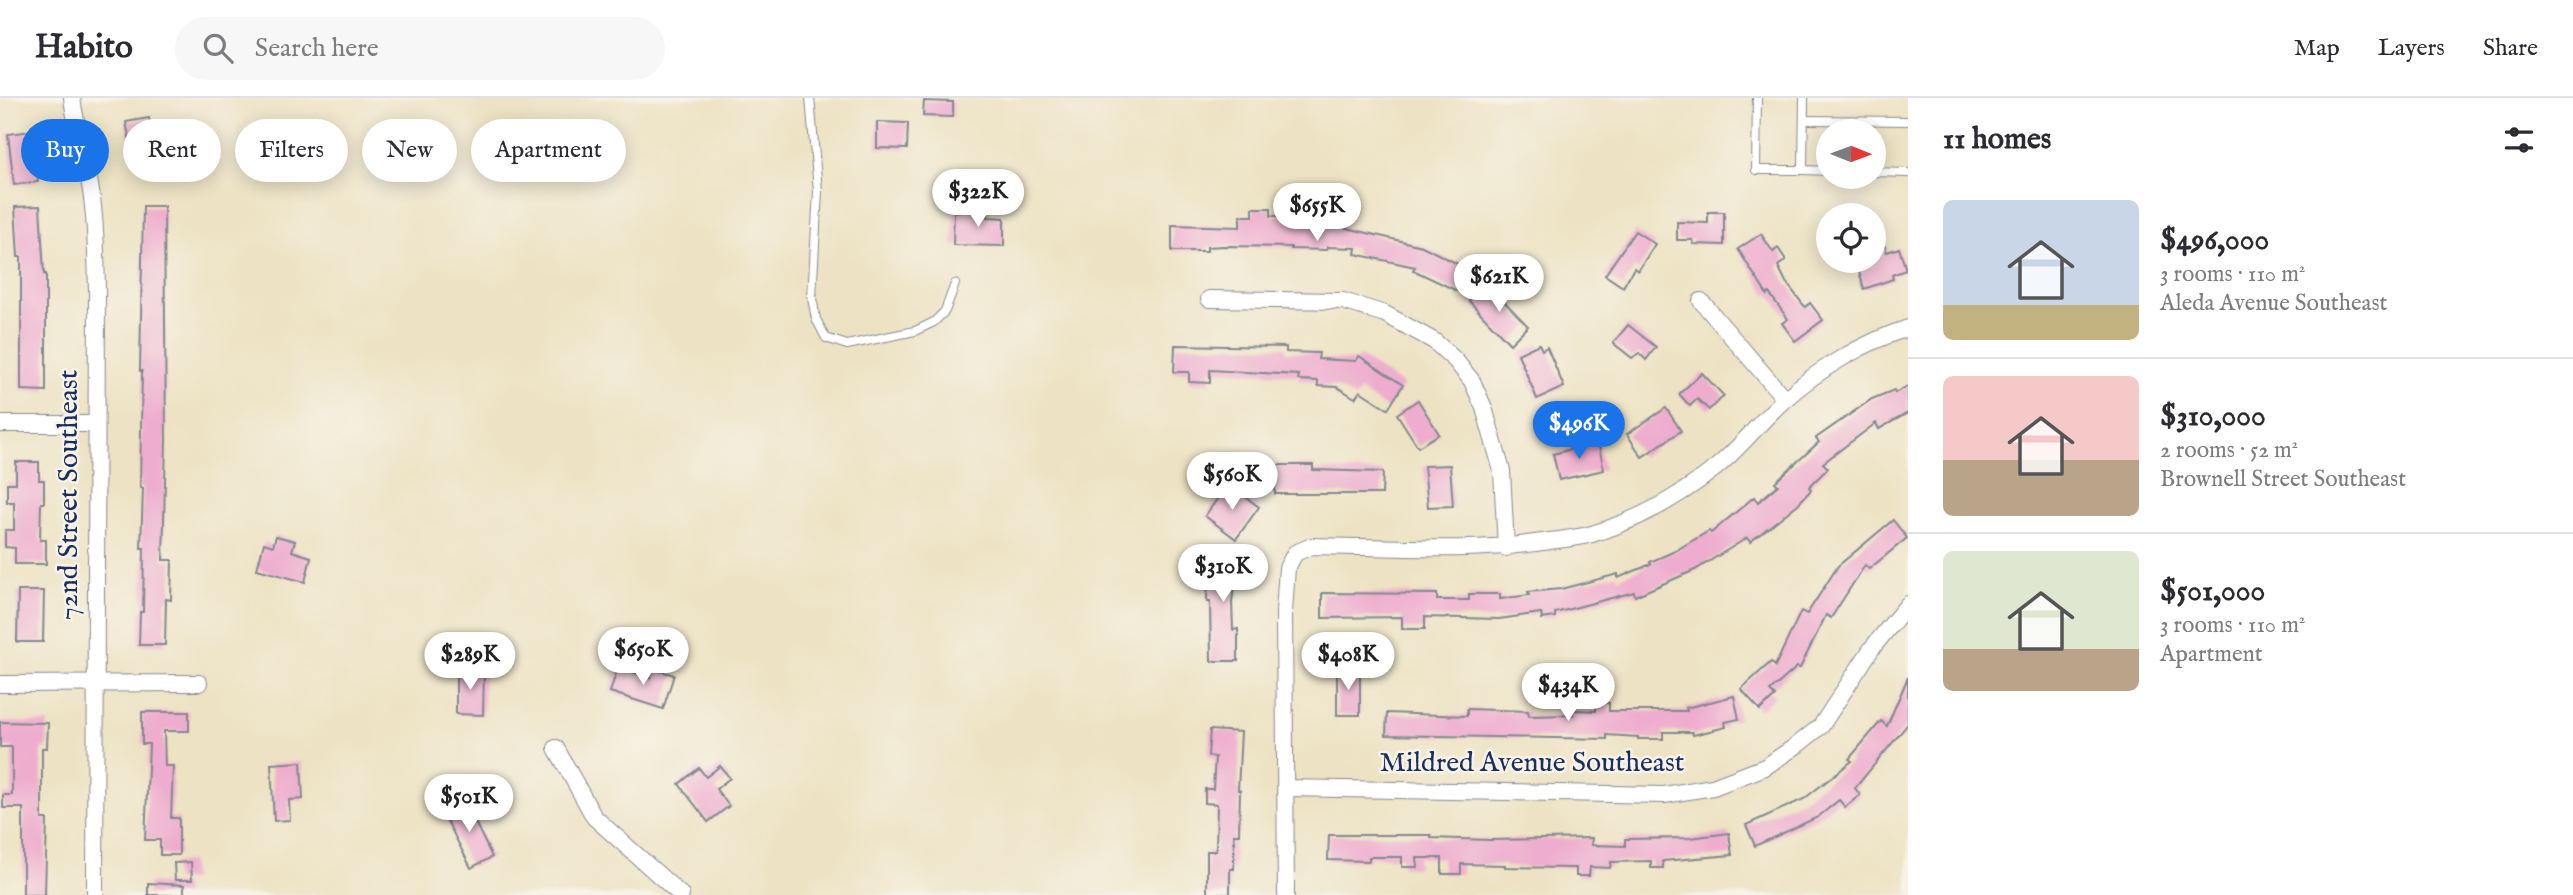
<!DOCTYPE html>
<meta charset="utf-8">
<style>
:root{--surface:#fff;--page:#f7f7f7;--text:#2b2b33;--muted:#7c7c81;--line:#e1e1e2;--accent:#1a73e8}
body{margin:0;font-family:"IM FELL English",serif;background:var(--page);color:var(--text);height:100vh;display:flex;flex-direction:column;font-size:26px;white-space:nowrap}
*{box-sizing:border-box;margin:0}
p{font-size:23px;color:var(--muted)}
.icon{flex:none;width:38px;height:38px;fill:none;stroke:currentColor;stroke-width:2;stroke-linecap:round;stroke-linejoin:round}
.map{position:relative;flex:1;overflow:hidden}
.side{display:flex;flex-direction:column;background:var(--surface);width:665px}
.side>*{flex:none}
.top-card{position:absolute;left:21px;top:21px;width:665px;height:63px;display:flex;gap:14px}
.needle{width:46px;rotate:91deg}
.controls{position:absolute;left:1816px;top:21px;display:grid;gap:14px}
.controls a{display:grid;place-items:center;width:70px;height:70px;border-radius:50%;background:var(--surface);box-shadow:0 4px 18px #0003;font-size:35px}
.price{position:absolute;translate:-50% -60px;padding:0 16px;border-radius:24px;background:#fff;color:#222;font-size:23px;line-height:46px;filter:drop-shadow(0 2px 4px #0008)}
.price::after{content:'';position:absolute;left:50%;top:42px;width:21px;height:16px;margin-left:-10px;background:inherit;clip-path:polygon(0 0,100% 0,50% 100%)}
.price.selected{background:var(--accent);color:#fff}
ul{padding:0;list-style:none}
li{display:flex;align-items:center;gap:21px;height:175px;padding:0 35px}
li+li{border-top:2px solid var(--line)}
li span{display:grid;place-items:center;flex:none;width:196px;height:140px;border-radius:10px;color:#555}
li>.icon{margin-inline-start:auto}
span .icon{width:84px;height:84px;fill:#fffc;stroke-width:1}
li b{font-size:30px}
h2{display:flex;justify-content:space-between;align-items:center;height:84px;padding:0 35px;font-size:30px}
.chip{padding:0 24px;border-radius:32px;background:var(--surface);box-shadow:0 4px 18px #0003;font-size:24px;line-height:63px}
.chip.selected{background:var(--accent);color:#fff}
header{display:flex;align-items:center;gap:42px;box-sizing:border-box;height:98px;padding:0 35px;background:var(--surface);border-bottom:2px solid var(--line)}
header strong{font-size:33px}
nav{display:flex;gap:38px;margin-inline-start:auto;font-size:24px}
.search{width:490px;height:63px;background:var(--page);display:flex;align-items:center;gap:18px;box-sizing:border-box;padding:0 24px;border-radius:38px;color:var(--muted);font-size:26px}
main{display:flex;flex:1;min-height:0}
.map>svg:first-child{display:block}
.building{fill:#eeadce}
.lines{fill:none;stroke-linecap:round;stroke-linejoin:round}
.lane-casing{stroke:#848890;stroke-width:10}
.street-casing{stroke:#848890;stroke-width:18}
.lane{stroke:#fff;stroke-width:8}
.street{stroke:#fff;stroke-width:16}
.labels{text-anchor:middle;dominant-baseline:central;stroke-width:5;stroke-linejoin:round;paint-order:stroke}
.street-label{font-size:28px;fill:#1b2f5e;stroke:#f7f3e8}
</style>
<header>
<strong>Habito</strong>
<div class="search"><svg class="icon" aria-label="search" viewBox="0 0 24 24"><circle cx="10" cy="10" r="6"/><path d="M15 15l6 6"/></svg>Search here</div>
<nav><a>Map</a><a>Layers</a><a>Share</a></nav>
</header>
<main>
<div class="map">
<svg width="1908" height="797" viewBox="0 0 1908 797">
<rect width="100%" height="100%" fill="#f7f3e8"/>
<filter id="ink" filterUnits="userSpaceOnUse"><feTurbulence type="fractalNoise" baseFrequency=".0143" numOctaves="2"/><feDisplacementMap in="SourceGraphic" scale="14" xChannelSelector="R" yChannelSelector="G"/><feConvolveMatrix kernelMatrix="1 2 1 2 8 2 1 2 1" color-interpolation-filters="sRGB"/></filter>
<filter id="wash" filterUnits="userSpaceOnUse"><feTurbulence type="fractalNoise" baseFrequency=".00686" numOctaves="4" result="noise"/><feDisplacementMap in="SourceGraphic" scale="28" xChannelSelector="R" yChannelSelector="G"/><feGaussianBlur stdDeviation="1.57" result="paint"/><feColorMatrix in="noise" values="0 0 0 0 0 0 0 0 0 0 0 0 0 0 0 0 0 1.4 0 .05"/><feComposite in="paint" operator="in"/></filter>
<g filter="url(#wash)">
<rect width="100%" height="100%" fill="#ede2c3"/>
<g id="blocks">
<g class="building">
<polygon points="924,3 953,4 953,19 923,18"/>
<polygon points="149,20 155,54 133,58 126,24"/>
<polygon points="877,24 908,25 907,51 877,50"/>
<polygon points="32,33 38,84 14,87 8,36"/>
<polygon points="40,108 44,176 46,176 46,293 21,292 21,159 18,159 15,109"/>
<polygon points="143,108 164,108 166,343 163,462 172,462 171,502 166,501 165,547 139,547 140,514 143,514 144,450 141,450 143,390 140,390 142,273 140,273"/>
<polygon points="1253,110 1271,110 1271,118 1284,118 1284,122 1342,124 1342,129 1422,148 1468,171 1457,193 1413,172 1415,169 1355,156 1356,150 1327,149 1327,152 1291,151 1291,149 1224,148 1207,149 1207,153 1172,153 1172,127 1240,129 1240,118 1253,118"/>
<polygon points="954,113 988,114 988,119 1004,120 1004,148 953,147"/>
<polygon points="1708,114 1724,114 1724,147 1693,146 1693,142 1677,142 1677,124 1708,125"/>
<polygon points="1635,133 1655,146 1638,173 1634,170 1623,189 1605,177"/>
<polygon points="1761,136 1773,154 1778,150 1786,162 1778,168 1786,184 1805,209 1810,205 1823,222 1795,243 1782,225 1788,221 1769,195 1767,197 1738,151"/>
<polygon points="1884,146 1887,154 1899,150 1906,172 1892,177 1893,181 1864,191 1856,163 1874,163 1874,150"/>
<polygon points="1487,186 1528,228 1510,246 1469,203"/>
<polygon points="1628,227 1656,249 1646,262 1639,255 1632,260 1613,245"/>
<polygon points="1539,246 1542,252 1547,249 1564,289 1537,301 1518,256"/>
<polygon points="1175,247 1286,249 1286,254 1319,255 1318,261 1356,263 1359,258 1403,287 1388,311 1360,293 1355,300 1337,289 1318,288 1318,283 1298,282 1299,277 1210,272 1210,285 1189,284 1189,274 1174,274"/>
<polygon points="1702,275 1724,298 1709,312 1697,301 1690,308 1679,296"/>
<polygon points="1908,288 1908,315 1879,331 1876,325 1823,365 1828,370 1809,389 1811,392 1798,406 1750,444 1747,440 1695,472 1635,498 1634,494 1555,515 1555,519 1542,521 1541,515 1499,521 1425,519 1425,531 1402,531 1402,519 1322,520 1322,495 1437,496 1437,502 1469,502 1469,496 1500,496 1500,501 1529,497 1528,494 1561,491 1618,476 1618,480 1651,466 1650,464 1675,453 1709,433 1711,435 1754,399 1758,404 1778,387 1775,384 1819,344 1816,340 1872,301 1894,292 1895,295"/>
<polygon points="1418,302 1439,336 1418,349 1397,316"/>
<polygon points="1666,310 1681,333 1642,359 1627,336"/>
<polygon points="1598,344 1604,372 1559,382 1553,356"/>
<polygon points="16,364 39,364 39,382 44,382 44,405 41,405 40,442 46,442 46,466 15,466 15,450 5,449 5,432 14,432 14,404 7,404 7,385 16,385"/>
<polygon points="1275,367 1313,367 1313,372 1383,374 1382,396 1275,396"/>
<polygon points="1450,367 1453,408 1428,409 1424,368"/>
<polygon points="1228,386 1259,409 1236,441 1205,418"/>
<polygon points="1893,422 1907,440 1869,471 1865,467 1831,520 1826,517 1800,570 1797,569 1770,593 1775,598 1760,612 1741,591 1771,564 1775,568 1801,513 1807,516 1838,468"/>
<polygon points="276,438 295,443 292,453 311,459 305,484 257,471 264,445 273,448"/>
<polygon points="1208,453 1240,453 1239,488 1234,488 1232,504 1233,532 1238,531 1238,563 1211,563 1210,504 1207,504"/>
<polygon points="18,493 44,493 43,544 17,544"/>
<polygon points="618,569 650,580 654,571 674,577 663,611 610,594"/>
<polygon points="456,572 484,573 483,617 456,616"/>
<rect x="1337" y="572" width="23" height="45"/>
<polygon points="1908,579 1908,626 1855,690 1860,697 1845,709 1839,702 1818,719 1755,748 1746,727 1804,701 1852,663 1849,661 1881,623 1887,628"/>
<polygon points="1734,598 1739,621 1725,624 1726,629 1693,637 1692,634 1663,634 1663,641 1638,641 1638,639 1607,637 1607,641 1386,637 1387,615 1467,618 1467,611 1528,613 1529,618 1573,617 1574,612 1596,613 1596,605 1609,605 1609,613 1687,613 1686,610"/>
<polygon points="142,614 189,614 189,633 164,633 165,668 173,668 171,720 179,720 179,757 160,757 160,742 145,742 149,646 142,646"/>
<polygon points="0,624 48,625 47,650 42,650 42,721 47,721 45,797 23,797 23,710 3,710 3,697 12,697 12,649 0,649"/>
<polygon points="1210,632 1241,634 1238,692 1240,692 1239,736 1234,736 1234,771 1230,771 1230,796 1207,797 1207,753 1216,753 1217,706 1205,705 1205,691 1213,691 1215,659 1208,658"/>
<polygon points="301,664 303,701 289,702 290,722 274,723 271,666"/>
<polygon points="720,668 730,680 716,691 729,708 708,724 679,686 699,670 706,679"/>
<polygon points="475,704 483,720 475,724 492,759 471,770 445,719"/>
<polygon points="1729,735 1732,757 1663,763 1663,770 1651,770 1651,763 1611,764 1610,770 1590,769 1589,778 1576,778 1576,770 1505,769 1505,767 1461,766 1461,776 1442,776 1442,760 1417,760 1418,769 1402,769 1402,759 1369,759 1369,763 1328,762 1329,737 1431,737 1431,740 1490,742 1592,740 1591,747 1625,748 1625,741 1690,740"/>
<polygon points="191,764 192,782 175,782 174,765"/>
<polygon points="148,785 184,787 184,797 148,797"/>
</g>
</g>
</g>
<g filter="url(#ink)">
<use href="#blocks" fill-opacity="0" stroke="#848890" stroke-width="2"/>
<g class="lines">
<g class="lane-casing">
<g id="lane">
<polyline points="810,0 818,93 812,200 816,221 826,240 847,247 915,233 934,224 945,213 955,186"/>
<polyline points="1757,0 1756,72 1803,72 1804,0"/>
<polyline points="1804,22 1908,23"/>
<polyline points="1803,72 1829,73"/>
<polyline points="1874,74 1908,75"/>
</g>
</g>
<g class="street-casing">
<g id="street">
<path d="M 72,0 C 76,30 85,57 90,87 C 96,121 96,157 97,192 L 95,797"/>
<polyline points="1209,201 1343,203 1385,216 1434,243 1455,262 1472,283 1484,310 1502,373 1506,450"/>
<polyline points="1701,203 1785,301"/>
<polyline points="0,326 95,326"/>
<polyline points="0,586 199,585"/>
<polyline points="556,650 594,719 681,797"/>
<polyline points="1286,690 1664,697 1713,689 1765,669 1796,648 1821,628 1872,550 1908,506"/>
<path d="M 1286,797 L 1284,514 L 1287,470 L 1295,455 L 1312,448 C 1391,449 1472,455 1550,443 C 1564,441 1578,440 1592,436 C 1636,423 1677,400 1713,372 C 1740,351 1759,324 1785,301 C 1819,271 1864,244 1908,230"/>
</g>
</g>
<use href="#lane" class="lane"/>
<use href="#street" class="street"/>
</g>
</g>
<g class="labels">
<g class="street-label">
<text transform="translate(69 397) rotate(-90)">72nd Street Southeast</text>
<text x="1532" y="665">Mildred Avenue Southeast</text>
</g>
</g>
</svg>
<div class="controls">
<a><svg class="needle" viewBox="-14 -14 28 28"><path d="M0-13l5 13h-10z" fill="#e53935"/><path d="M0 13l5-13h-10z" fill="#7c7c81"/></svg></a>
<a><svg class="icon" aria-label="locate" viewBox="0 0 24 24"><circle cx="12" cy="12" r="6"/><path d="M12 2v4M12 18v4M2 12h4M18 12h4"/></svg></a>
</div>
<b class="price" style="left:978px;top:131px">$322K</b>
<b class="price" style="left:1317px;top:145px">$655K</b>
<b class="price" style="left:1499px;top:216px">$621K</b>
<b class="price selected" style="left:1579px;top:363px">$496K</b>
<b class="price" style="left:1232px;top:414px">$560K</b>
<b class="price" style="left:1223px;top:506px">$310K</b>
<b class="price" style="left:643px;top:589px">$650K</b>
<b class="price" style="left:470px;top:594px">$289K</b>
<b class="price" style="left:1348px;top:594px">$408K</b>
<b class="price" style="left:1568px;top:625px">$434K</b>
<b class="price" style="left:469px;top:736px">$501K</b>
<div class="top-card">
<a class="chip selected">Buy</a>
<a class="chip">Rent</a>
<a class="chip">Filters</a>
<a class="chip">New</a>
<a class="chip">Apartment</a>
</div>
</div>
<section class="side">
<h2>11 homes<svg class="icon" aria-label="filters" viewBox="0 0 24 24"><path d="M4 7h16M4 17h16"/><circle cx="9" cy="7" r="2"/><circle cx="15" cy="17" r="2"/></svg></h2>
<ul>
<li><span style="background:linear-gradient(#c9d6e8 75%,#c2b280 0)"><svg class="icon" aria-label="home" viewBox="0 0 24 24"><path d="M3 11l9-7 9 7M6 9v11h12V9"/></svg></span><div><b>$496,000</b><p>3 rooms · 110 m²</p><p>Aleda Avenue Southeast</p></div></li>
<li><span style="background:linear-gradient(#f6c9c9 60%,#b9a48a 0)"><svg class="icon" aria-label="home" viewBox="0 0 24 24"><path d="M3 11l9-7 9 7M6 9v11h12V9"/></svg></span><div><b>$310,000</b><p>2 rooms · 52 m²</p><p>Brownell Street Southeast</p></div></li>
<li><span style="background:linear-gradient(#dfe7d0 70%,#b9a48a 0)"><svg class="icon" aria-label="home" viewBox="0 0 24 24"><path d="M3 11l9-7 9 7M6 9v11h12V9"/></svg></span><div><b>$501,000</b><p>3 rooms · 110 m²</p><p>Apartment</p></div></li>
</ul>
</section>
</main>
